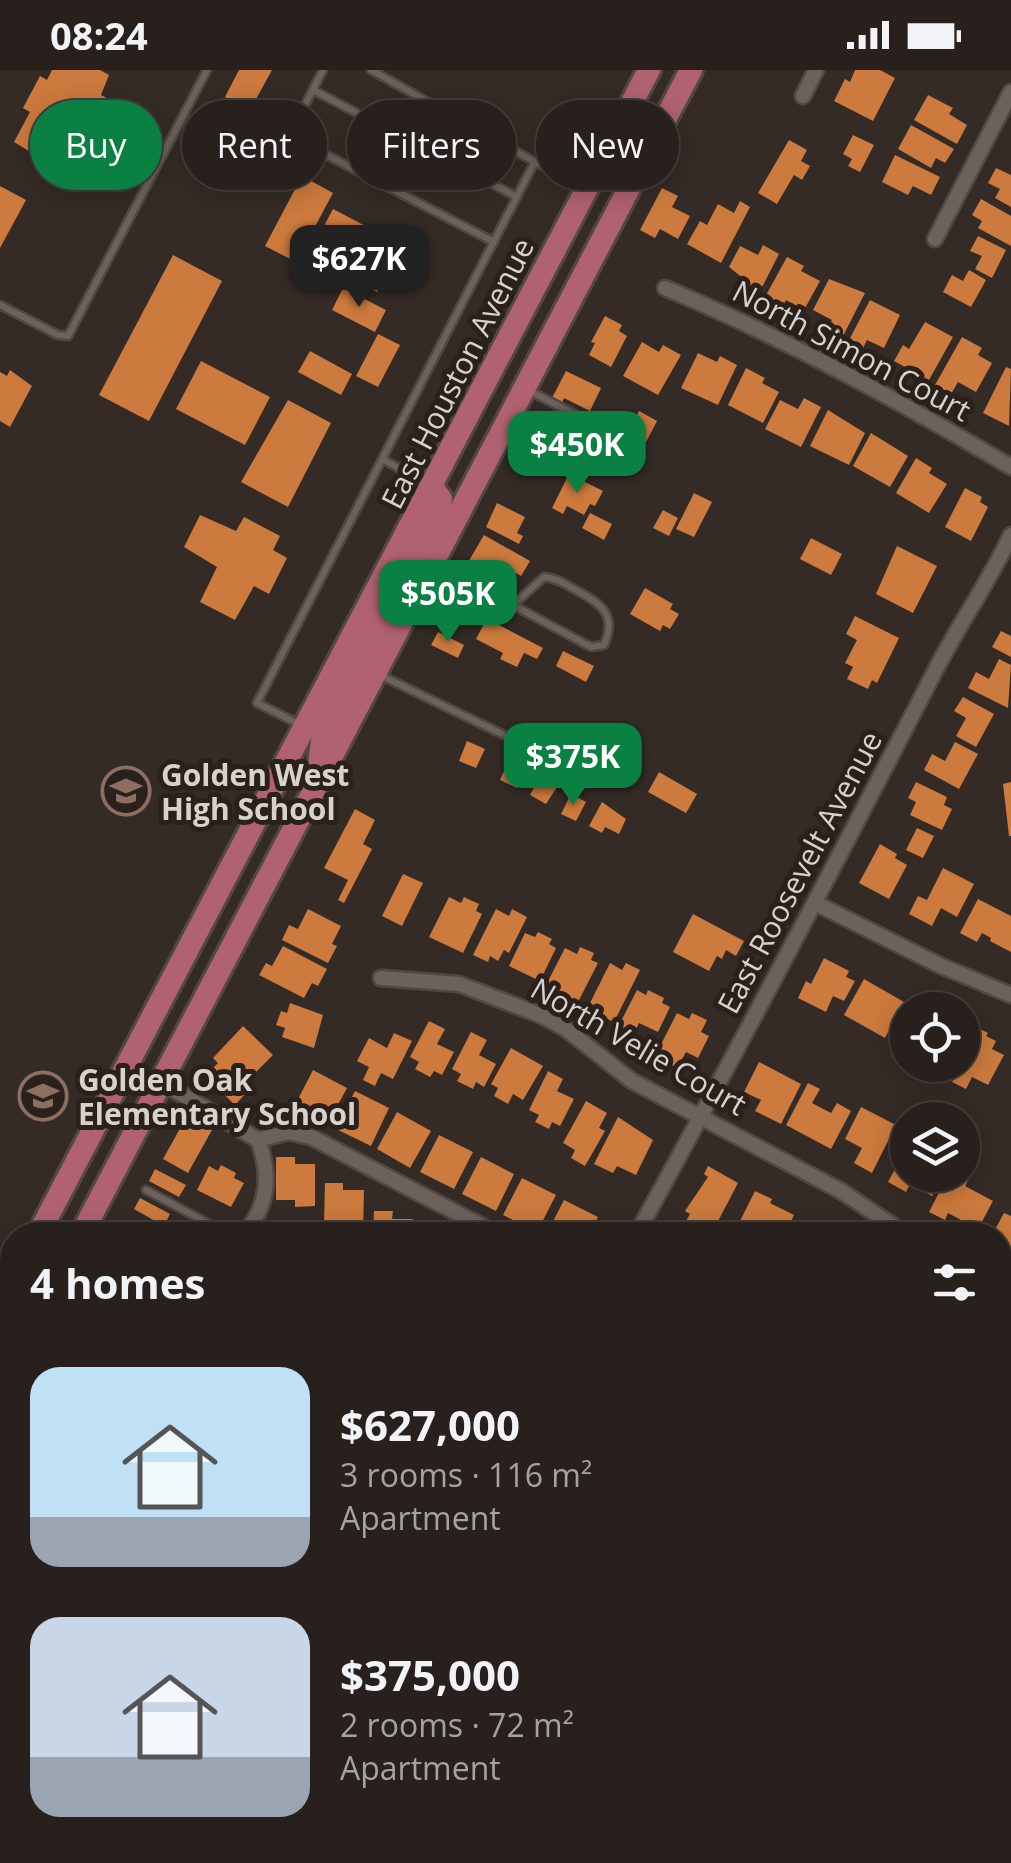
<!DOCTYPE html>
<meta charset="utf-8">
<style>
:root{--surface:#27201c;--page:#2f2825;--text:#f1f3f6;--muted:#a4a3a3;--line:#433e3b;--accent:#0b8043}
body{margin:0;font-family:"Open Sans",sans-serif;background:var(--page);color:var(--text);height:100vh;display:flex;flex-direction:column;font-size:38px;white-space:nowrap}
*{box-sizing:border-box;margin:0}
p{font-size:32px;color:var(--muted)}
.icon{flex:none;width:55px;height:55px;fill:none;stroke:currentColor;stroke-width:2;stroke-linecap:round;stroke-linejoin:round}
.map{position:relative;flex:1;overflow:hidden}
.drawer{position:absolute;left:0px;top:1152px;width:1012px;height:642px;display:flex;flex-direction:column;background:var(--surface);border-radius:40px 40px 0 0;box-shadow:0 5px 25px #0003,0 0 0 2px var(--line)}
.drawer>*{flex:none}
.guide{position:absolute;left:30px;top:30px;width:952px;height:90px;display:flex;gap:20px}
.fabs{position:absolute;left:890px;top:922px;display:grid;gap:20px}
.fabs a{display:grid;place-items:center;width:90px;height:90px;border-radius:50%;background:var(--surface);box-shadow:0 5px 25px #0003,0 0 0 2px var(--line);font-size:50px}
.price{position:absolute;translate:-50% -85px;padding:0 22px;border-radius:20px;background:var(--accent);color:#fff;font-size:32px;line-height:65px;filter:drop-shadow(0 2px 5px #0008)}
.price::after{content:'';position:absolute;left:50%;top:60px;width:30px;height:22px;margin-left:-15px;background:inherit;clip-path:polygon(0 0,100% 0,50% 100%)}
.price.current{background:#222;color:#fff}
ul{padding:0;list-style:none}
li{display:flex;align-items:center;gap:30px;height:250px;padding:0 30px}
li span{display:grid;place-items:center;flex:none;width:280px;height:200px;border-radius:30px;color:#555}
li>.icon{margin-inline-start:auto}
span .icon{width:120px;height:120px;fill:#fffc;stroke-width:1}
li b{font-size:42px}
h2{display:flex;justify-content:space-between;align-items:center;height:120px;padding:0 30px;font-size:42px}
.chip{padding:0 35px;border-radius:45px;background:var(--surface);box-shadow:0 5px 25px #0003,0 0 0 2px var(--line);font-size:35px;line-height:90px}
.chip.current{background:var(--accent);color:#fff}
.status{display:flex;justify-content:space-between;align-items:center;height:70px;padding:0 50px;background:var(--surface);direction:ltr}
.status svg{height:28px;fill:currentColor}
.map>svg:first-child{display:block}
.building{fill:#cc7a3d}
.lines{fill:none;stroke-linecap:round;stroke-linejoin:round}
.service-casing{stroke:#514844;stroke-width:11}
.minor-casing{stroke:#514844;stroke-width:19}
.primary-casing{stroke:#514844;stroke-width:28}
.service{stroke:#6c615b;stroke-width:6}
.minor{stroke:#6c615b;stroke-width:14}
.primary{stroke:#b06270;stroke-width:22}
.labels{text-anchor:middle;dominant-baseline:central;stroke-width:10;stroke-linejoin:round;paint-order:stroke}
.street-label{font-size:30px;fill:#d8d2ce;stroke:#2a211c}
.poi-label{font-size:30px;font-weight:bold;fill:#d8d2ce;stroke:#2a211c;text-anchor:start}
</style>
<div class="status"><b>08:24</b><svg viewBox="0 0 49 12"><path d="M0 12V9h3v3zM5 12V6h3v6zM10 12V3h3v9zM15 12V0h3v12zM26 1h20v11H26zM47 4h2v5h-2z"/></svg></div>
<div class="map">
<svg width="1011" height="1793" viewBox="0 0 1011 1793">
<rect width="100%" height="100%" fill="#342b26"/>
<g class="building">
<polygon points="52,0 100,0 109,5 101,25 138,45 107,103 70,83 53,110 41,103 47,92 14,72 30,42 23,38 40,6 47,10"/>
<polygon points="239,0 272,0 250,40 225,27"/>
<polygon points="855,0 880,0 895,8 873,51 834,31 845,9 850,12"/>
<polygon points="928,25 953,38 949,44 967,55 957,74 914,50"/>
<polygon points="911,55 954,79 945,93 936,88 931,98 898,79"/>
<polygon points="853,65 874,75 860,102 848,96 852,89 843,84"/>
<polygon points="789,70 807,80 801,91 810,96 802,110 794,105 777,134 758,123"/>
<polygon points="895,85 940,107 931,125 913,116 908,125 882,112"/>
<polygon points="996,98 1011,105 1011,137 995,128 1000,119 988,113"/>
<polygon points="302,106 333,123 296,192 265,176"/>
<polygon points="0,116 26,130 0,178"/>
<polygon points="662,118 678,126 672,137 690,146 678,169 660,159 655,168 640,160"/>
<polygon points="981,129 1011,146 1011,176 978,158 982,151 972,145"/>
<polygon points="740,131 750,137 721,193 687,174 700,151 707,155 718,134 734,143"/>
<polygon points="333,139 402,175 377,222 308,186"/>
<polygon points="978,166 1006,180 992,208 975,199 982,186 970,181"/>
<polygon points="763,175 779,184 758,225 741,216 744,209 729,197 740,176 758,185"/>
<polygon points="173,185 222,211 149,351 99,325"/>
<polygon points="787,187 804,196 801,201 820,211 804,240 786,230 783,236 765,227"/>
<polygon points="969,200 986,210 971,237 943,222 952,205 963,211"/>
<polygon points="829,209 865,223 843,266 827,258 832,250 813,240"/>
<polygon points="343,218 386,240 375,262 332,240"/>
<polygon points="870,230 900,245 884,278 867,270 863,278 849,270"/>
<polygon points="605,246 622,255 619,261 627,266 611,297 589,285 595,273 591,272"/>
<polygon points="925,252 953,267 929,310 894,291 903,275 909,279"/>
<polygon points="378,264 400,275 378,317 356,306"/>
<polygon points="962,267 982,278 978,285 992,293 976,322 958,312 951,324 935,315"/>
<polygon points="642,272 659,282 663,275 681,285 658,325 623,306"/>
<polygon points="310,281 352,304 341,325 298,302"/>
<polygon points="698,283 717,292 720,286 737,295 718,335 681,318"/>
<polygon points="201,291 270,327 245,375 176,339"/>
<polygon points="1006,297 1011,299 1009,356 983,343"/>
<polygon points="746,298 765,308 762,313 779,322 763,353 728,335"/>
<polygon points="10,300 32,316 10,357 0,351 0,302 7,306"/>
<polygon points="566,301 601,318 590,341 564,328 562,333 552,328"/>
<polygon points="804,328 821,337 801,377 765,359 780,330 798,339"/>
<polygon points="288,330 331,353 288,437 241,412"/>
<polygon points="828,340 865,363 849,395 810,376"/>
<polygon points="639,341 657,351 644,376 639,374 632,387 619,381"/>
<polygon points="871,363 908,386 890,417 853,396"/>
<polygon points="916,388 932,398 929,403 947,414 929,443 896,423"/>
<polygon points="569,404 603,421 595,436 590,434 584,445 567,436 563,444 552,438"/>
<polygon points="965,418 982,427 980,432 988,437 971,471 945,457"/>
<polygon points="694,423 712,432 694,467 676,459"/>
<polygon points="497,433 525,447 517,463 523,466 519,474 486,457"/>
<polygon points="663,440 678,448 669,466 653,458"/>
<polygon points="590,443 612,454 604,470 582,458"/>
<polygon points="200,445 236,461 244,447 280,466 273,480 287,488 269,524 254,516 235,550 200,532 217,497 184,477"/>
<polygon points="484,465 530,491 521,506 504,496 500,503 492,498 488,506 467,494"/>
<polygon points="811,468 842,484 831,505 800,489"/>
<polygon points="897,476 937,496 913,543 876,524"/>
<polygon points="645,518 673,534 670,539 679,544 670,559 663,555 660,561 630,544"/>
<polygon points="488,534 505,543 499,555 543,578 537,589 524,583 517,597 500,589 503,583 476,569 487,548 483,545"/>
<polygon points="855,546 899,568 877,613 872,610 868,619 847,609 853,597 845,593 857,570 846,564"/>
<polygon points="1001,561 1011,566 1011,587 992,577"/>
<polygon points="438,562 464,575 458,588 431,575"/>
<polygon points="563,581 594,596 586,612 556,596"/>
<polygon points="999,589 1011,595 1008,638 968,618 976,602 989,609"/>
<polygon points="963,627 994,644 976,677 956,666 966,648 954,641"/>
<polygon points="467,671 485,679 476,698 459,691"/>
<polygon points="955,672 978,684 959,719 924,700 932,684 945,691"/>
<polygon points="508,692 526,701 517,718 500,710"/>
<polygon points="659,702 697,724 686,743 648,722"/>
<polygon points="540,707 557,717 546,734 530,725"/>
<polygon points="916,712 947,727 944,735 952,739 942,760 910,745 916,732 908,728"/>
<polygon points="1011,712 1011,766 1009,766 1003,714"/>
<polygon points="571,724 586,732 576,751 561,744"/>
<polygon points="602,732 626,749 619,764 605,757 602,763 589,756"/>
<polygon points="355,739 375,750 363,774 372,779 344,833 338,830 348,810 324,798"/>
<polygon points="917,758 934,766 923,788 906,780"/>
<polygon points="880,774 897,784 895,788 907,795 889,829 859,813"/>
<polygon points="943,798 974,814 957,847 941,838 932,856 909,844 918,826 927,830"/>
<polygon points="403,804 423,813 402,856 382,846"/>
<polygon points="449,827 461,833 464,827 479,834 476,841 482,844 463,883 429,867"/>
<polygon points="978,829 1011,846 1011,882 990,871 991,868 982,863 977,872 960,863"/>
<polygon points="308,839 341,856 332,874 337,876 328,893 282,870 289,855 298,859"/>
<polygon points="496,839 509,846 512,839 527,847 509,883 504,880 498,891 490,886 488,892 473,885"/>
<polygon points="693,844 744,871 736,886 726,880 722,889 717,886 709,901 673,882"/>
<polygon points="538,862 552,869 549,874 556,878 540,911 509,896 525,863 535,867"/>
<polygon points="283,876 327,899 318,916 312,913 304,928 259,905 266,893 272,896"/>
<polygon points="580,877 594,883 591,890 598,893 578,932 546,915 565,878 577,884"/>
<polygon points="824,888 849,901 846,907 855,911 844,931 833,926 826,942 798,928 806,911 811,914"/>
<polygon points="610,893 622,900 626,893 640,900 614,952 587,939"/>
<polygon points="864,909 904,932 885,968 844,945"/>
<polygon points="637,920 646,925 648,920 664,928 662,933 670,937 658,962 639,953 632,967 617,959"/>
<polygon points="290,933 323,945 314,978 282,967 285,958 276,955 281,941 287,943"/>
<polygon points="908,940 908,977 892,969"/>
<polygon points="677,943 689,949 692,943 707,950 701,962 709,966 698,988 686,982 677,998 655,986"/>
<polygon points="429,951 445,959 437,974 454,982 442,1005 434,1001 430,1007 415,999 419,992 410,987"/>
<polygon points="970,954 988,963 986,966 996,971 992,979 1004,985 988,1015 972,1007 966,1019 952,1012 962,995 962,969"/>
<polygon points="243,956 273,985 243,1015 249,1020 235,1035 205,1006 218,993 213,988"/>
<polygon points="471,962 487,970 479,985 496,994 484,1017 476,1012 473,1019 457,1011 461,1004 452,999"/>
<polygon points="394,963 412,971 393,1009 381,1003 375,1016 363,1010 369,997 357,991 369,968 387,978"/>
<polygon points="511,978 543,996 523,1030 513,1024 508,1034 494,1026 498,1018 491,1014"/>
<polygon points="759,992 801,1014 781,1054 755,1041 761,1030 744,1022"/>
<polygon points="313,1000 347,1018 327,1055 294,1037"/>
<polygon points="548,1001 563,1009 557,1021 574,1029 560,1056 552,1052 549,1059 535,1052 539,1045 529,1040"/>
<polygon points="808,1013 820,1019 812,1033 831,1043 837,1033 851,1041 831,1079 786,1055"/>
<polygon points="355,1021 389,1038 371,1076 336,1059"/>
<polygon points="586,1031 607,1043 599,1058 605,1061 585,1096 571,1088 575,1080 563,1073"/>
<polygon points="861,1037 896,1055 872,1103 854,1093 862,1078 845,1069"/>
<polygon points="397,1042 431,1061 410,1098 377,1079"/>
<polygon points="187,1046 212,1060 188,1103 163,1089"/>
<polygon points="618,1047 653,1070 636,1105 617,1096 613,1103 594,1094"/>
<polygon points="439,1065 473,1082 454,1119 420,1102"/>
<polygon points="905,1065 908,1066 908,1105 943,1105 932,1126 910,1114 906,1122 888,1112 905,1081 898,1077"/>
<polygon points="276,1087 295,1087 295,1094 315,1094 315,1136 295,1137 295,1130 276,1130"/>
<polygon points="481,1087 514,1104 496,1141 462,1124"/>
<polygon points="221,1095 236,1103 234,1108 244,1113 231,1137 197,1120 209,1096 218,1101"/>
<polygon points="708,1096 738,1113 715,1157 706,1152 700,1162 685,1153 690,1144 685,1141 708,1107 704,1104"/>
<polygon points="155,1099 186,1115 179,1127 149,1111"/>
<polygon points="962,1103 970,1107 965,1116 993,1131 978,1159 948,1143 945,1150 929,1142 948,1105"/>
<polygon points="522,1108 556,1125 537,1162 503,1145"/>
<polygon points="325,1113 343,1113 343,1120 364,1120 363,1162 344,1161 344,1154 324,1153"/>
<polygon points="755,1121 772,1129 770,1133 794,1145 784,1165 743,1165 745,1161 737,1157"/>
<polygon points="140,1128 170,1144 164,1156 134,1139"/>
<polygon points="564,1130 598,1147 589,1165 546,1165"/>
<polygon points="374,1141 393,1141 392,1149 413,1149 412,1165 373,1165"/>
<polygon points="1004,1143 1011,1146 1011,1188 1005,1184 1000,1193 1000,1165 992,1165"/>
<polygon points="1000,1367 1011,1372 1011,1387 1000,1409"/>
<polygon points="0,1432 12,1438 12,1456 6,1452 2,1461 11,1466 0,1488"/>
<polygon points="1000,1664 1011,1670 1011,1706 1000,1698"/>
<polygon points="1003,1757 1011,1761 1011,1793 984,1793 962,1782 1000,1782"/>
<polygon points="532,1782 586,1782 581,1793 563,1788 560,1793 526,1793"/>
</g>
<g class="lines">
<g class="service-casing">
<g id="service">
<polyline points="323,0 293,58 294,68 494,172"/>
<polyline points="371,0 535,92"/>
<polyline points="313,20 517,127"/>
<polyline points="0,235 58,265 68,266 207,0"/>
<polyline points="530,321 626,371"/>
<polyline points="384,390 427,414"/>
<path d="M 438,495 L 591,577 L 604,575 C 618,544 600,533 574,519 C 564,513 556,508 544,507 L 512,536"/>
<polyline points="380,605 593,708"/>
<polyline points="301,655 257,633 530,101 535,92 581,116"/>
<polyline points="146,1120 230,1165"/>
<polyline points="1000,1726 1011,1732"/>
</g>
</g>
<g class="minor-casing">
<g id="minor">
<polyline points="803,26 816,0"/>
<polyline points="935,169 1011,22"/>
<path d="M 665,218 C 785,268 899,331 1011,397"/>
<polyline points="815,833 939,895 1011,925"/>
<polyline points="381,908 459,914 540,945 566,959 632,1011 841,1121 907,1165"/>
<polyline points="161,1012 258,1070 288,1062 311,1067 499,1165"/>
<path d="M 242,1165 C 269,1138 271,1104 258,1070"/>
<path d="M 636,1165 C 738,980 836,793 933,605 C 957,557 988,514 1011,465"/>
<polyline points="1000,1226 1011,1232"/>
<polyline points="1000,1447 1011,1453"/>
<polyline points="1000,1499 1011,1478"/>
<polyline points="0,1523 12,1504"/>
<polyline points="0,1594 12,1600"/>
<polyline points="1000,1604 1011,1609"/>
<polyline points="194,1793 199,1782"/>
<polyline points="367,1793 371,1782"/>
<polyline points="475,1793 480,1782"/>
<polyline points="596,1793 601,1782"/>
<polyline points="641,1793 646,1782"/>
<polyline points="844,1793 850,1782"/>
</g>
</g>
<g class="primary-casing">
<g id="primary">
<polyline points="319,696 323,662 435,450 441,429 432,417"/>
<polyline points="38,1165 649,0"/>
<polyline points="81,1165 691,0"/>
<polyline points="0,1238 12,1214"/>
<polyline points="0,1319 12,1295"/>
<polyline points="0,1350 12,1356"/>
<polyline points="0,1384 12,1390"/>
<polyline points="803,1782 825,1793"/>
<polyline points="869,1782 891,1793"/>
</g>
</g>
<use href="#service" class="service"/>
<use href="#minor" class="minor"/>
<use href="#primary" class="primary"/>
</g>
<defs>
<g id="school-ring" transform="scale(2.5)"><circle r="9.5" fill="#2a211c" stroke="#8d6e63" stroke-width="1.5"/><path d="M0-5L7-2L0 1L-7-2ZM-4 1L0 2.5L4 1V4Q0 6-4 4Z" fill="#8d6e63"/></g>
</defs>
<g fill-rule="evenodd">
<use href="#school-ring" x="126" y="721"/>
<use href="#school-ring" x="43" y="1026"/>
</g>
<g class="labels">
<g class="street-label">
<text transform="translate(852 280) rotate(28)">North Simon Court</text>
<text transform="translate(457 303) rotate(-63)">East Houston Avenue</text>
<text transform="translate(799 802) rotate(-62)">East Roosevelt Avenue</text>
<text transform="translate(639 976) rotate(30)">North Velie Court</text>
</g>
<g class="poi-label">
<text x="161" y="704">Golden West<tspan x="161" dy="34">High School</tspan></text>
<text x="78" y="1009">Golden Oak<tspan x="78" dy="34">Elementary School</tspan></text>
</g>
</g>
</svg>
<div class="fabs">
<a><svg class="icon" aria-label="locate" viewBox="0 0 24 24"><circle cx="12" cy="12" r="6"/><path d="M12 2v4M12 18v4M2 12h4M18 12h4"/></svg></a>
<a><svg class="icon" aria-label="layers" viewBox="0 0 24 24"><path d="M12 4l9 5-9 5-9-5zM3 14l9 5 9-5"/></svg></a>
</div>
<b class="price current" style="left:359px;top:240px">$627K</b>
<b class="price" style="left:577px;top:426px">$450K</b>
<b class="price" style="left:448px;top:575px">$505K</b>
<b class="price" style="left:573px;top:738px">$375K</b>
<div class="guide">
<a class="chip current">Buy</a>
<a class="chip">Rent</a>
<a class="chip">Filters</a>
<a class="chip">New</a>
</div>
<section class="drawer">
<h2>4 homes<svg class="icon" aria-label="filters" viewBox="0 0 24 24"><path d="M4 7h16M4 17h16"/><circle cx="9" cy="7" r="2"/><circle cx="15" cy="17" r="2"/></svg></h2>
<ul>
<li><span style="background:linear-gradient(#bfe0f5 75%,#9aa5b1 0)"><svg class="icon" aria-label="home" viewBox="0 0 24 24"><path d="M3 11l9-7 9 7M6 9v11h12V9"/></svg></span><div><b>$627,000</b><p>3 rooms · 116 m²</p><p>Apartment</p></div></li>
<li><span style="background:linear-gradient(#c9d6e8 70%,#9aa5b1 0)"><svg class="icon" aria-label="home" viewBox="0 0 24 24"><path d="M3 11l9-7 9 7M6 9v11h12V9"/></svg></span><div><b>$375,000</b><p>2 rooms · 72 m²</p><p>Apartment</p></div></li>
</ul>
</section>
</div>
